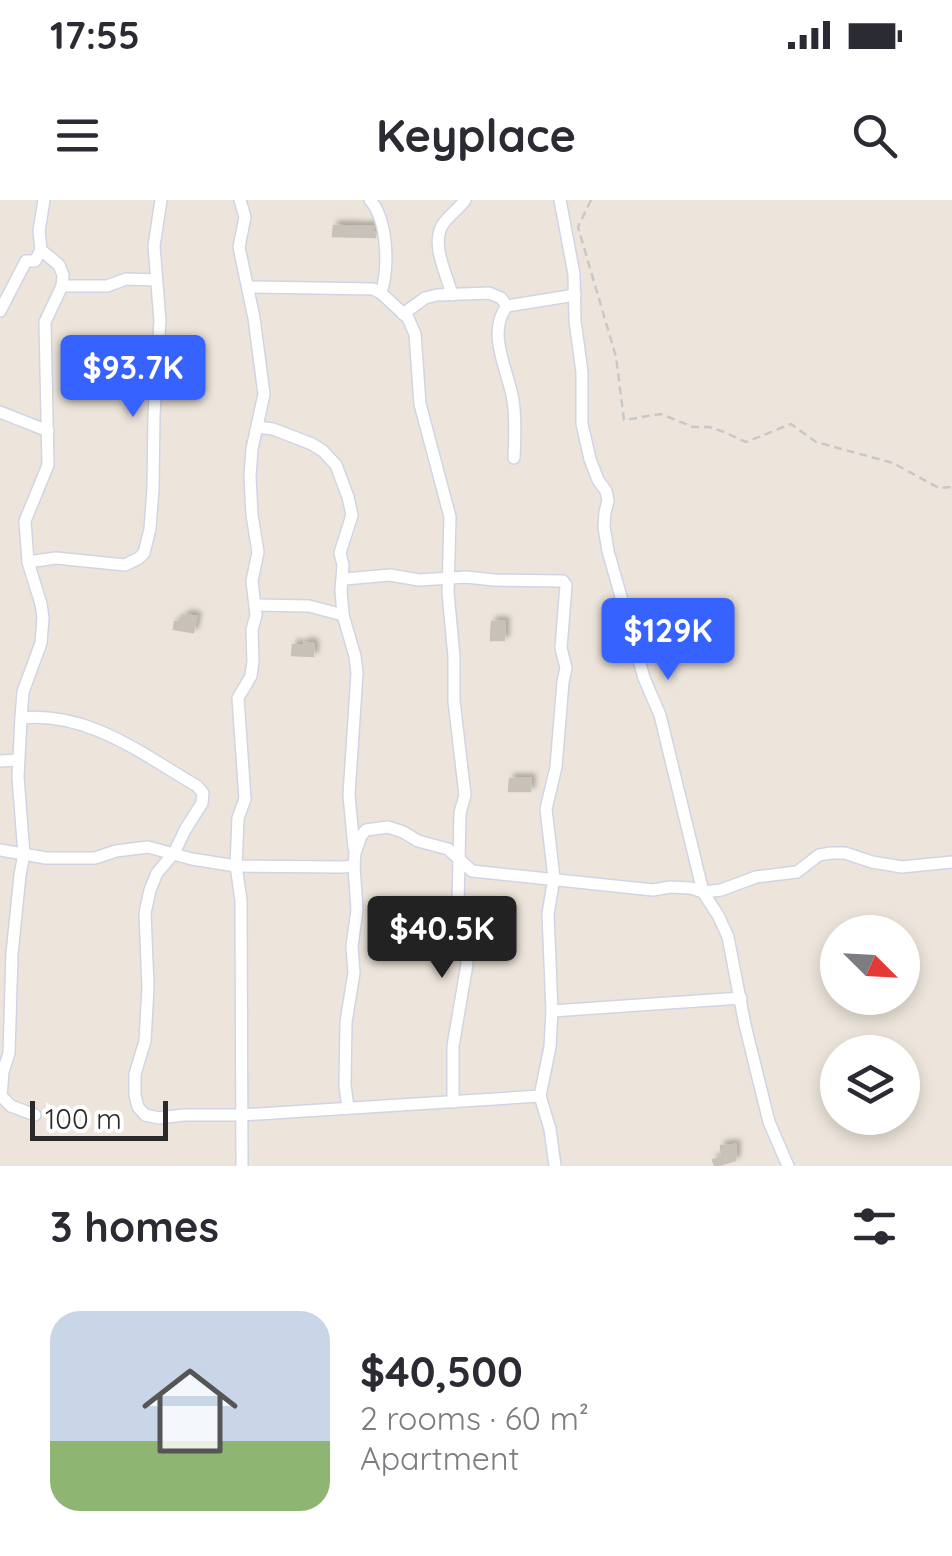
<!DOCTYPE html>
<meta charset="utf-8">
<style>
:root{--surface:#fff;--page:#f7f7f7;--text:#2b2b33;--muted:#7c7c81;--line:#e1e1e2;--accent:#3662ff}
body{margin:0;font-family:Quicksand,sans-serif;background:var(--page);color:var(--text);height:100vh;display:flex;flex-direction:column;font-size:38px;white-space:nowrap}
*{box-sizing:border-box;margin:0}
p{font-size:32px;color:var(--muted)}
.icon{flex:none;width:55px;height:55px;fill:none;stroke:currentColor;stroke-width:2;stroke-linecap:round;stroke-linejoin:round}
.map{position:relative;height:966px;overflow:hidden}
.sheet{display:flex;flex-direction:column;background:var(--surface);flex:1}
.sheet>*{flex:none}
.needle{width:65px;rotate:114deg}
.buttons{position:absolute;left:820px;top:715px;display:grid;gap:20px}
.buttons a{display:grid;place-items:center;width:100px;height:100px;border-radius:50%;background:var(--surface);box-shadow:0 5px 15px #0003;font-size:50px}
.scale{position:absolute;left:30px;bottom:25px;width:138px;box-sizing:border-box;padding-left:10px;border:5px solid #2a2a2a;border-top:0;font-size:28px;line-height:35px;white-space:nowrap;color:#2a2a2a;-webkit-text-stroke:8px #fff;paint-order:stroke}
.price{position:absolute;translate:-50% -85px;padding:0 22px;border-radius:10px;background:var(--accent);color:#fff;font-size:32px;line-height:65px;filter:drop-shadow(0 2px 5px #0008)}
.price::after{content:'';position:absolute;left:50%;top:60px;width:30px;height:22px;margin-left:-15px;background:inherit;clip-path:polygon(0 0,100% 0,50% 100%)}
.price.selected{background:#222;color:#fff}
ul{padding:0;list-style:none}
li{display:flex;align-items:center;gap:30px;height:250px;padding:0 50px}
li+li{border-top:2px solid var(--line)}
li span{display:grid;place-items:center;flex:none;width:280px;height:200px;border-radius:30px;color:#555}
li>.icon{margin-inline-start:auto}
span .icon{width:120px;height:120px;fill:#fffc;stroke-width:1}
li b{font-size:42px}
h2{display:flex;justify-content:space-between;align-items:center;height:120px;padding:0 50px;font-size:42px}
.status{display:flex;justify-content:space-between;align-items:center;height:70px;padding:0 50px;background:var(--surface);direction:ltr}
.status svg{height:28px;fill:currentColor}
header{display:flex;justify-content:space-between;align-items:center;height:130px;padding:0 50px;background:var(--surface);font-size:45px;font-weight:700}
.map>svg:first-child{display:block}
.building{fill:#c8c2bb;stroke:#c8c1b5;stroke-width:2.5;filter:url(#shadow)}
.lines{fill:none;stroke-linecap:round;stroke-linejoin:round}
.minor-casing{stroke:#d0d5e4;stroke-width:14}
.path{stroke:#c8c8c8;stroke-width:2.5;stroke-dasharray:8 5;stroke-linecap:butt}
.minor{stroke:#fff;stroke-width:11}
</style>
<div class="status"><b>17:55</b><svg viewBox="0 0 49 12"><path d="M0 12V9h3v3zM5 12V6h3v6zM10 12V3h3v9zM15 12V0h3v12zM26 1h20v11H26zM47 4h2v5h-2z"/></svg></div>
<header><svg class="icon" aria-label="menu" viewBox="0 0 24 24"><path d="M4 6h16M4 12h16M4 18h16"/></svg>Keyplace<svg class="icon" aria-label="search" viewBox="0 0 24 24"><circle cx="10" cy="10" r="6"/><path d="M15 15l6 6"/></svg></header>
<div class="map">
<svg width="952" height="966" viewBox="0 0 952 966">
<defs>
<filter id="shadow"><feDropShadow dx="4.5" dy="-4.5" stdDeviation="2.5" flood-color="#0004"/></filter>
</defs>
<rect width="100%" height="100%" fill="#ede5db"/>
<g class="building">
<polygon points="334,26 373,27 375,37 333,36"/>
<polygon points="186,415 196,417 193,432 174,429 175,422 180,422 181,418 186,419"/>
<polygon points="492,422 504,422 504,440 491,440"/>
<polygon points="305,443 313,444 313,456 292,455 293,445 305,446"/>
<polygon points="510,579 530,579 530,591 509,591"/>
<polygon points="735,945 735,960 715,966 713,960 722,957 721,946"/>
</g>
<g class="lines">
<g class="minor-casing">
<g id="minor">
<polyline points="240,0 245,17 239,47 254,118 264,194 252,249 250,276 252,315 258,352 252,381 256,415 252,430 253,461 251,476 238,498 245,599 238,618 236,666 241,700 242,966"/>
<path d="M 370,0 C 388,20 389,68 381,93"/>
<polyline points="560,0 574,74 575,121 582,172 582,224 590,259 598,280 606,291 608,301 605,312 604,327 608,351 644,478 660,515 703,692 719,717 728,737 745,825 769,922 788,966"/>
<polyline points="62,86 107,86 126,79 156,80"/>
<polyline points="248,87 373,89 381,93 408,118 415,134 420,204 450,317 448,393 454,457 454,501 465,595 460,613 458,706 466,739 467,764 453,846 453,902"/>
<path d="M 452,95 C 447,74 430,44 443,24 C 449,15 459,9 465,0"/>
<polyline points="0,111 26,61 35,61 41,50"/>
<polyline points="403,114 425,98 437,95 489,93 501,98 507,106"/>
<polyline points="0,212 48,231"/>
<polyline points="257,227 273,229 312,244 323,251 336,265 348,297 352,315 340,353 343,365 341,390 343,415 355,456 357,473 349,595 354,648"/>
<path d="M 514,258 C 515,239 516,220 513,200 C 508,170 486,133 507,106 L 575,95"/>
<polyline points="28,362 56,358 125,365 139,358 144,353 150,329 153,289 154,214 160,121 154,46 161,0"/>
<polyline points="344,379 390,375 419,380 466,377 494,380 563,381 566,385 561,448 566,468 563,482 556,567 546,609 554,678 548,714 552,811 550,847 540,896 550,929 555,966"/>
<polyline points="255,405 309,406 343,415"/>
<path d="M 21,518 C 88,511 142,554 197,586 L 203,593 L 202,603 L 185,630 L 174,653 L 157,673 L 150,690 L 145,713 L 148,787 L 145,841 L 135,874 L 135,895 L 138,907 L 145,915 L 159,918 L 184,915 L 241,915 L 540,896"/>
<polyline points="0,561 18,560"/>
<polyline points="0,650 46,658 95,658 116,651 148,647 192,659 236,666 342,667 354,666 355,653 361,636 366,630 388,627 403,632 418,641 448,649 472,671 653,690 670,687 691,688 703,692 721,690 756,677 797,672 819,655 831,653 845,653 872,662 902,667 952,662"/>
<polyline points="552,811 741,798"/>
<polyline points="348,908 345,885 346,822 354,773 352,746 357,710 354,666"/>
<polyline points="35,915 11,906 1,896 3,872 9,853 12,754 20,675 24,654 18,577 21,518 23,492 41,443 43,418 41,404 28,362 25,321 48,265 45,122 62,86 63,75 59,65 41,50 39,31 44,0"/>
</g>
</g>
<polyline class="path" points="591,0 578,27 616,157 624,220 661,214 693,227 709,227 724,232 746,242 791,224 816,242 893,263 939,288 952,287"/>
<use href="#minor" class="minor"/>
</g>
</svg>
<div class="buttons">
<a><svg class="needle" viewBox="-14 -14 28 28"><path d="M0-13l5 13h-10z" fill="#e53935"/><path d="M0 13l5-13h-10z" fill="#7c7c81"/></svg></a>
<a><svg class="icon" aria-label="layers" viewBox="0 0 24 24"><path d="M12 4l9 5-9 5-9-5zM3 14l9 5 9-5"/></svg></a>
</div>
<div class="scale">100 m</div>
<b class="price" style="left:133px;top:220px">$93.7K</b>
<b class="price" style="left:668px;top:483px">$129K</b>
<b class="price selected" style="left:442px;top:781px">$40.5K</b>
</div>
<section class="sheet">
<h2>3 homes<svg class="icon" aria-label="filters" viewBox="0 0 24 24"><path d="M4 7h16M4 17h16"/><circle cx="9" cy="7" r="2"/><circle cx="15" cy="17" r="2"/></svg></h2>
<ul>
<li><span style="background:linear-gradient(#c9d6e8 65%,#8fb573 0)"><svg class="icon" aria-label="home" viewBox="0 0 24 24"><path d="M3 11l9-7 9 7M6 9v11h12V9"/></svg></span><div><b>$40,500</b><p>2 rooms · 60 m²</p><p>Apartment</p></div></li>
</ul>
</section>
